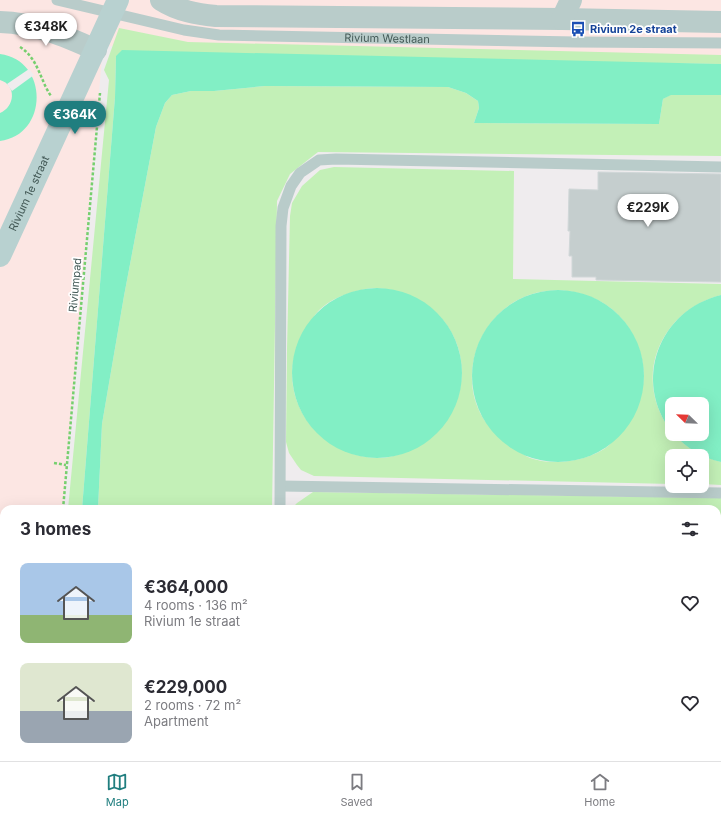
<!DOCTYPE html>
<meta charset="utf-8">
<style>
:root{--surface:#fff;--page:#f7f7f7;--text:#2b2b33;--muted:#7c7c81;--line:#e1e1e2;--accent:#207e7f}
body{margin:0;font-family:Inter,sans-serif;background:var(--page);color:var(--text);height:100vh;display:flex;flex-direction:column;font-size:15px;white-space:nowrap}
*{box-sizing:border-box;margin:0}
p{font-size:13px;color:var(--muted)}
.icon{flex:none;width:22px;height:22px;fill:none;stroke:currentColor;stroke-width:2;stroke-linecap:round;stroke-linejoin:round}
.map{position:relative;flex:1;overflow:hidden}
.drawer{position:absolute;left:0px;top:505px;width:721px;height:256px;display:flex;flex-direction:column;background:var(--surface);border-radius:12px 12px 0 0;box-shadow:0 4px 16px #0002}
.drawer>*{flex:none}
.needle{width:26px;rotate:293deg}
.controls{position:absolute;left:665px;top:397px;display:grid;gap:8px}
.controls a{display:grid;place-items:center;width:44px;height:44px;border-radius:8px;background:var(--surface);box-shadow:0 4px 16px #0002;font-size:20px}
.price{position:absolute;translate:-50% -34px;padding:0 9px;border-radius:14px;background:#fff;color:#222;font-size:13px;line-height:26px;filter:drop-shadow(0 1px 2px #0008)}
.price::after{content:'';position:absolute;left:50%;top:24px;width:12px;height:9px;margin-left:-6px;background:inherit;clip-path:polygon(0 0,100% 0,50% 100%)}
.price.selected{background:var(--accent);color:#fff}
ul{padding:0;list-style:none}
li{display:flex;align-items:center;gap:12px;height:100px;padding:0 20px}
li span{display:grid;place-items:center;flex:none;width:112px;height:80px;border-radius:8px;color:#555}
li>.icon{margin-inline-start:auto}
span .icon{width:48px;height:48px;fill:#fffc;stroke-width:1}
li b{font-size:17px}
h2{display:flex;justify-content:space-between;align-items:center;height:48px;padding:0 20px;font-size:17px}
.tabs{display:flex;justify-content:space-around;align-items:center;height:56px;border-top:1px solid var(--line);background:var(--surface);font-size:11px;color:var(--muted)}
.tabs a{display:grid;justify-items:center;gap:2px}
.tabs .selected{color:var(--accent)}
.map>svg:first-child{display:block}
.commercial{fill:#fce6e3}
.green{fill:#c3f0b7;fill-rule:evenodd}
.water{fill:#82efc5}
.pier{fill:#efecee}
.building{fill:#c5cece;stroke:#d0d7d8}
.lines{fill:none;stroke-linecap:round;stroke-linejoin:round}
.path{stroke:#76cf6e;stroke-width:2.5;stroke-dasharray:3 2;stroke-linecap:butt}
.lane{stroke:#b9ccca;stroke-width:11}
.street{stroke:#b9ccca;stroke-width:22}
.secondary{stroke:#b8d1d0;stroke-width:22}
.labels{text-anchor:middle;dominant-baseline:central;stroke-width:3.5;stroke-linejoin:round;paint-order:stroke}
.transit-label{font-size:11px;font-weight:bold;fill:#164399;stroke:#fff;text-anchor:start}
.street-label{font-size:11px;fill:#445a57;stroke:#fff}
</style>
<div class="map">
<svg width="721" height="761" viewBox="0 0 721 761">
<rect width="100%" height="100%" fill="#efecee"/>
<polygon class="commercial" points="0,0 721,0 721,56 103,46 63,509 4,509 4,757 42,757 41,761 0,761"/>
<g class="green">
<polygon points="119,28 188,42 721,55 721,64 116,56 115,97 82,509 68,509 109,80 104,70"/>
<polygon points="265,86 448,87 466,93 478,101 479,108 474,123 659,124 663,99 670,95 721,95 721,156 318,152 290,174 277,201 272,509 98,509 102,424 124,296 156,127 165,103 172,95 191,91 214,91"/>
<path d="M 334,167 L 514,171 L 513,279 L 721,284 L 721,295 C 659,311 631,380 672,432 L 672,434 L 674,434 C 686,448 703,457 721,462 L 721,485 L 702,484 L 702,456 L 672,456 L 672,484 L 314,476 L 301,470 L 297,465 L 289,453 L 286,442 L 287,349 L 290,216 L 292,203 L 302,186 L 320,170 ZM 372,288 C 436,288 482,348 453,409 C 444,425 435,436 418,446 C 407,452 395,457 381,458 C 330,459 285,414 293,362 C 295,353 301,345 305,337 C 308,330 311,321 315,315 C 328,298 352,291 372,288 ZM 557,290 C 596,292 626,311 639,349 C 643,360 645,373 643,385 C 641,394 631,408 626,416 C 621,425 617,435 611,443 C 601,455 573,462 558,462 C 548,462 535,461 526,456 C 519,452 513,445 508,440 C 500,434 488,427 483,418 C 457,375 479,316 524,297 C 535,292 546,291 557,290 Z"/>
<polygon points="313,492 721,498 721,519 717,520 717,509 291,509 297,503"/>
<polygon points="717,686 721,687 721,761 332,761 322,757 717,757"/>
<polygon points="15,757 94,757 97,761 15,761"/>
<polygon points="113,757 264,757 273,761 114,761"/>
</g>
<g class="water">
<polygon points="122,50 721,64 721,95 671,95 663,99 659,124 474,123 479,108 478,101 466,93 448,87 265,86 214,91 191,91 172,95 165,103 156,127 124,296 102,424 98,509 82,509 115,97 116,56"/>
<path d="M 0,54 C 49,60 49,135 0,141 L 0,113 C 15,107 17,85 0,80 Z"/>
<circle cx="377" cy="373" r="85"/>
<circle cx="558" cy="376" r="86"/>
<path d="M 721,295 L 721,462 C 703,458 686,448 674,434 L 702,434 L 702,404 L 672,404 L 672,432 C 632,381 659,310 721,295 Z"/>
<polygon points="721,519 721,687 717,686 717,520"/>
</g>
<polygon class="pier" points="29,69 34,75 12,91 7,84"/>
<polygon class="building" points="598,172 721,174 721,282 596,280 596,277 572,277 572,256 569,256 570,231 568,231 569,189 598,190"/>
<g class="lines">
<g class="path">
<path d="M 20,47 C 38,58 40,80 51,96"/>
<polyline points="54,463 66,465"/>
<polyline points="63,509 100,93"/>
<polyline points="104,757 107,761"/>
</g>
<g class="lane">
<path id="s1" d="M 57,0 L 184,30 L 219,35 L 576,42 L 721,43"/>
<polyline points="281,486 721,493"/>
<polyline points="280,509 281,226 283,208 291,186 300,173 319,160 336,159 721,167"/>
</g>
<g class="street">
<path d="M 161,0 C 178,11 197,14 216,16 L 562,19 L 721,22"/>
<polyline points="562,19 571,0"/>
<path d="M 0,22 C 35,23 65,36 96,50"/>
</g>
<g class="secondary">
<path id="s2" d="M 0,256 L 118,0"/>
<polyline points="0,700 4,700"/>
<polyline points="296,757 305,761"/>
</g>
</g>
<defs>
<g id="bus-bare" transform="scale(1.2)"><path d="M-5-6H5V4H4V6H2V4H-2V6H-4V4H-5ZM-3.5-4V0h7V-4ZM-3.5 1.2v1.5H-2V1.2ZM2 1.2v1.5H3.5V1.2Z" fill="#1a4fb4" stroke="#fff" stroke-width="2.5" paint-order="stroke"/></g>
</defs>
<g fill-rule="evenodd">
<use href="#bus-bare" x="578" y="29"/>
</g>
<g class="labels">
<g class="transit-label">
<text x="590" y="29">Rivium 2e straat</text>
</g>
<g class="street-label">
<text stroke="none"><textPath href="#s1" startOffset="334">Rivium Westlaan</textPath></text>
<text stroke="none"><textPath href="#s2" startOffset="69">Rivium 1e straat</textPath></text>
<text transform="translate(75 285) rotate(-85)">Riviumpad</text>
</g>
</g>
</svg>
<div class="controls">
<a><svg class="needle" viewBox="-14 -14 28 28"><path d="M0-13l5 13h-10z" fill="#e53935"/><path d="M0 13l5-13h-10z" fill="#7c7c81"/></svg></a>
<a><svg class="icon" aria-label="locate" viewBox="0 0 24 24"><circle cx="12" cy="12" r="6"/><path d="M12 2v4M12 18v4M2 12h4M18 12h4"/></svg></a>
</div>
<b class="price" style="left:46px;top:47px">€348K</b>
<b class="price selected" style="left:75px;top:135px">€364K</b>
<b class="price" style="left:648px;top:228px">€229K</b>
<section class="drawer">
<h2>3 homes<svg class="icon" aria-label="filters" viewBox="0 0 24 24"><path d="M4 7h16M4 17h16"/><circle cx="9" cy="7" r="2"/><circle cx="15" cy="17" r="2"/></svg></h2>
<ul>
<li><span style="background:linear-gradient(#a9c7e8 65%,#8fb573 0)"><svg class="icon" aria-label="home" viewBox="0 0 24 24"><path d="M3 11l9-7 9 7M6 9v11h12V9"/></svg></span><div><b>€364,000</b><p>4 rooms · 136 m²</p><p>Rivium 1e straat</p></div><svg class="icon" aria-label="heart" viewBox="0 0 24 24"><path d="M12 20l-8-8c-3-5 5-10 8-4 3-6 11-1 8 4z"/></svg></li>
<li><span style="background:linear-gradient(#dfe7d0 60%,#9aa5b1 0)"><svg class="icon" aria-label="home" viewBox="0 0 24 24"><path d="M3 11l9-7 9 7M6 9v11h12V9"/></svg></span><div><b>€229,000</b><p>2 rooms · 72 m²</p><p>Apartment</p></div><svg class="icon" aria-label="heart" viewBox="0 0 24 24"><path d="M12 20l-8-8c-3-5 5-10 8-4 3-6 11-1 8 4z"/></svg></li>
</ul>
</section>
</div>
<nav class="tabs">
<a class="selected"><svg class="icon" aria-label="map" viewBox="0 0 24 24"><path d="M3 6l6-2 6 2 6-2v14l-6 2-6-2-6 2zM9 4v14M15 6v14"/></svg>Map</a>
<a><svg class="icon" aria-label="saved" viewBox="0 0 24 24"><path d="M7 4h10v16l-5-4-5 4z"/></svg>Saved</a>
<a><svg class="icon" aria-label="home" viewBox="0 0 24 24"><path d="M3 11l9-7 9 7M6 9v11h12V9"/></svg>Home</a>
</nav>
